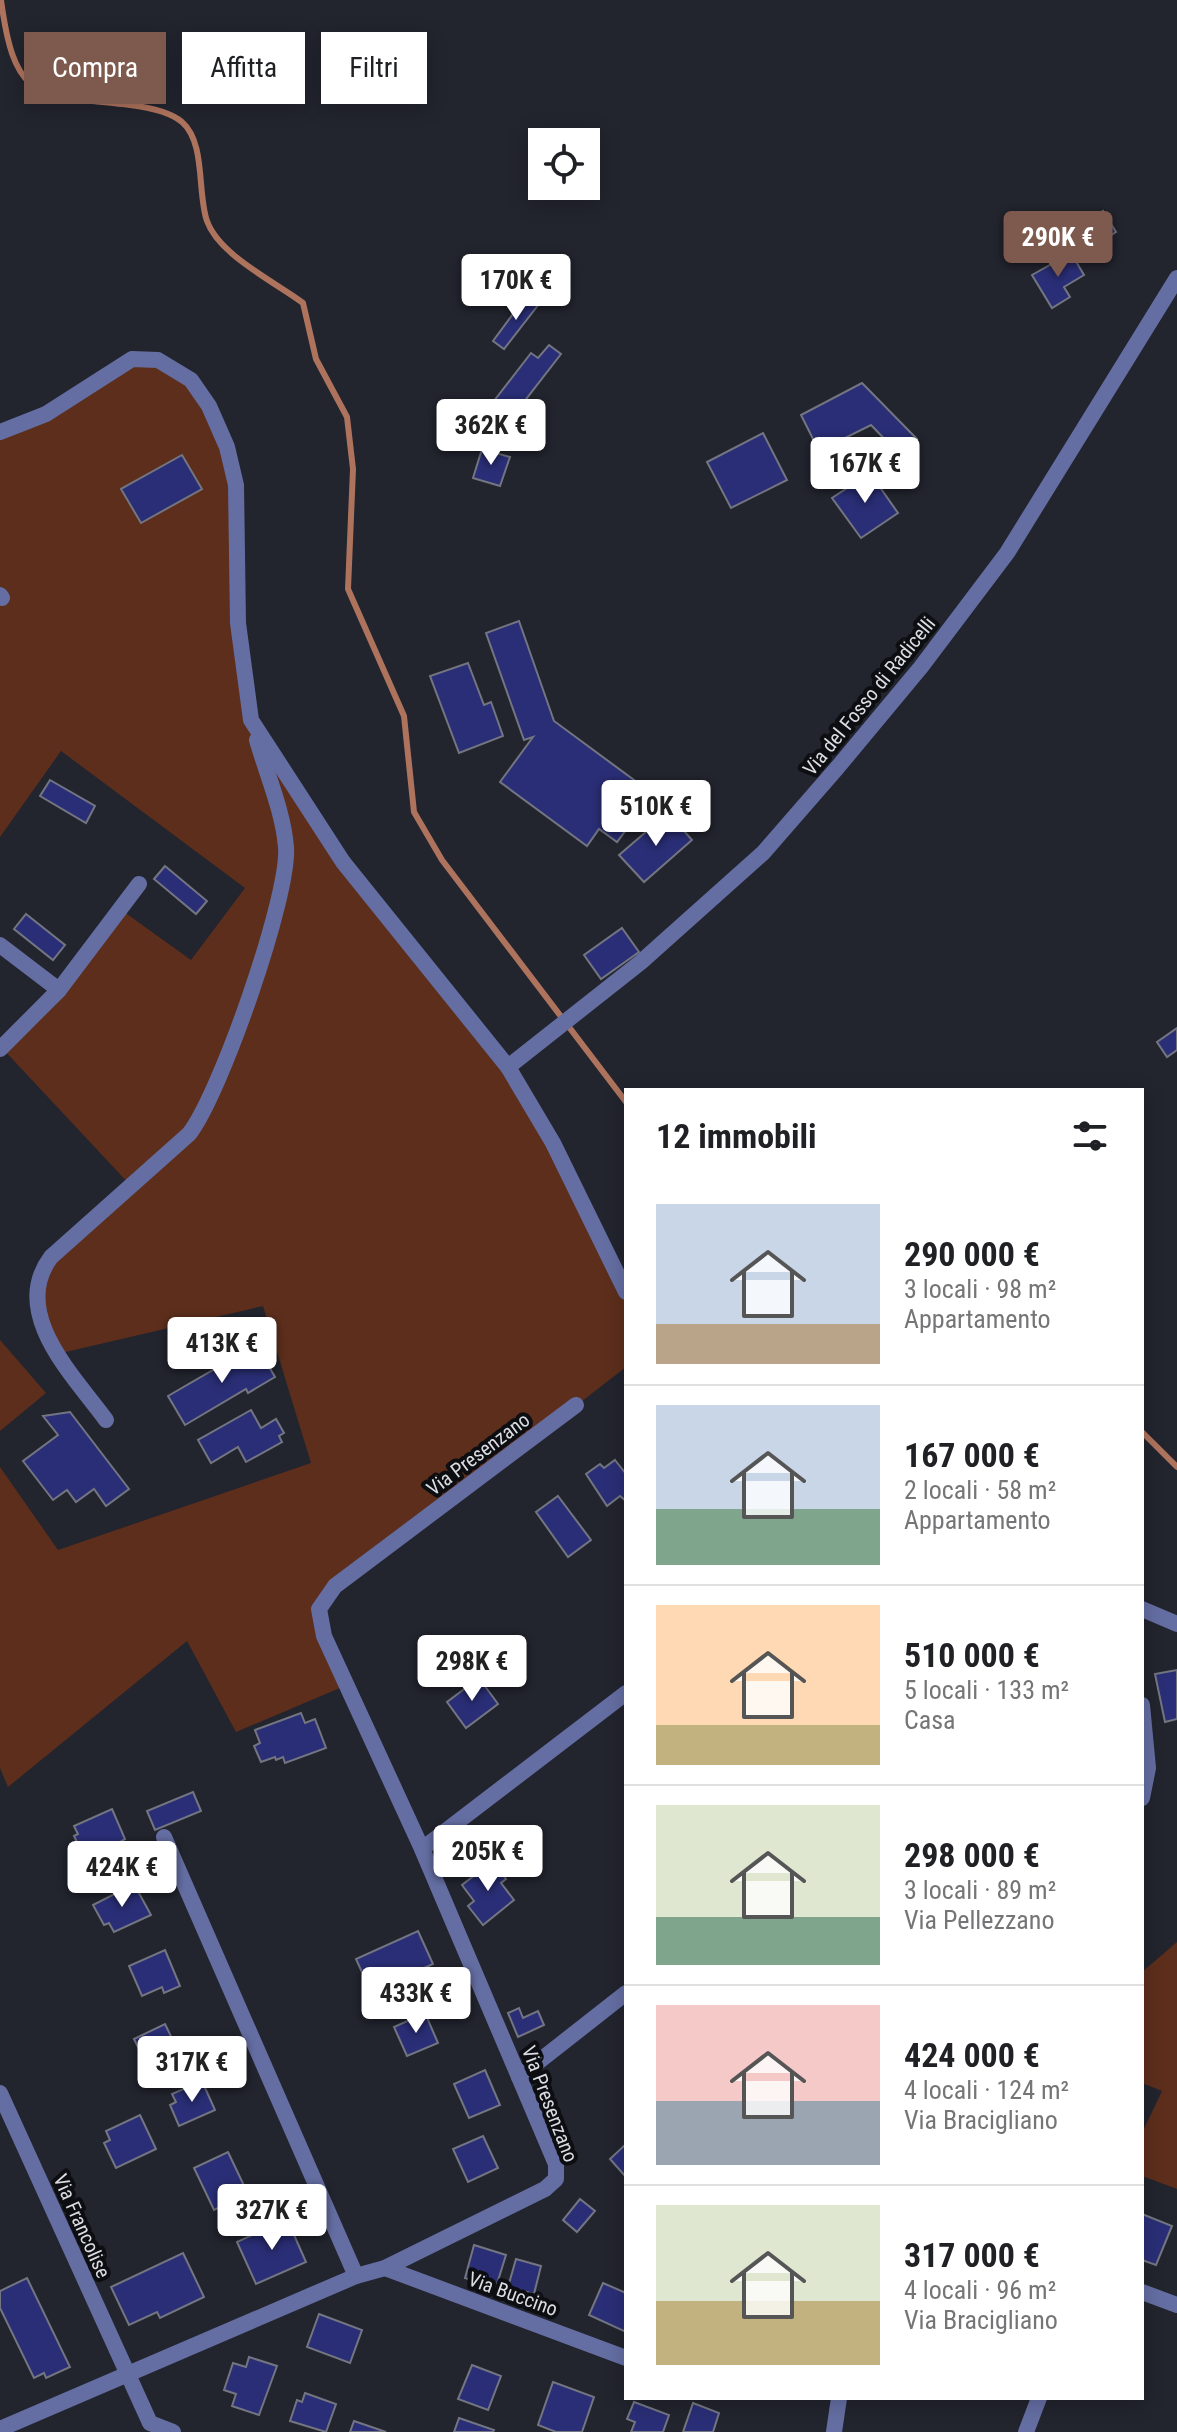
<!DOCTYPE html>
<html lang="it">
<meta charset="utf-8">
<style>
:root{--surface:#fff;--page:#f2f2f2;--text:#202124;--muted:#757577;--line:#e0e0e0;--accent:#7e5a4e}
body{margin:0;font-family:"Roboto Condensed",sans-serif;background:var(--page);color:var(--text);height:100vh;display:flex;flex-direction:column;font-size:30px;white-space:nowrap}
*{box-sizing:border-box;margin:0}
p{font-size:26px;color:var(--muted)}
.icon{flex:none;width:44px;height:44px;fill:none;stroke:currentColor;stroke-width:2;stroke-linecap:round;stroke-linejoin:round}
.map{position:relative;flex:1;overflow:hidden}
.details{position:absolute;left:624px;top:1088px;width:520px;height:1312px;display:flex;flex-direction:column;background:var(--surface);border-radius:0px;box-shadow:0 4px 20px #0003}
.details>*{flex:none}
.guide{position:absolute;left:24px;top:32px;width:480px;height:72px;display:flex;gap:16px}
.tools{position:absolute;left:528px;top:128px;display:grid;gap:16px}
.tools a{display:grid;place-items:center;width:72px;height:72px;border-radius:0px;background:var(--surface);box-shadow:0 4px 20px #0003;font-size:40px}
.price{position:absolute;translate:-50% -68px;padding:0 18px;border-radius:8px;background:#fff;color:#222;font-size:26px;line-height:52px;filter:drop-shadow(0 2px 4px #0008)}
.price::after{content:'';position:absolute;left:50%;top:48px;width:24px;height:18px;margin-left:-12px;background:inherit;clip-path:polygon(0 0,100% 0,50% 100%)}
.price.on{background:var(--accent);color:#fff}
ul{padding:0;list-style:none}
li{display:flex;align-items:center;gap:24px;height:200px;padding:0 32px}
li+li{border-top:2px solid var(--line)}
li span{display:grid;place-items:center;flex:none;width:224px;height:160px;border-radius:0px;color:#555}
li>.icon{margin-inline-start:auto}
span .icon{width:96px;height:96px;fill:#fffc;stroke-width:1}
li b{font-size:34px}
h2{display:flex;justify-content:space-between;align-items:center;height:96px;padding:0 32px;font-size:34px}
.pill{padding:0 28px;border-radius:0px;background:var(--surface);box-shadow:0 4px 20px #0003;font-size:28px;line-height:72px}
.pill.on{background:var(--accent);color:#fff}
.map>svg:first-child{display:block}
.green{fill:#5d2e1c}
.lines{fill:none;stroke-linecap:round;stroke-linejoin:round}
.stream{stroke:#ae735d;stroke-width:6}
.building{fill:#2a2e76;stroke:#737681;stroke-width:2}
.minor{stroke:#646ea2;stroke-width:16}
.labels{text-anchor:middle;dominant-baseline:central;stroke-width:8;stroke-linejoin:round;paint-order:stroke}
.street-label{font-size:20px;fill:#dbdde3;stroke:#0d0e12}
</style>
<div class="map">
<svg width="1177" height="2432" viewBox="0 0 1177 2432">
<rect width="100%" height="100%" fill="#22242e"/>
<g class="green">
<polygon points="121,364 176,369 227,447 251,720 321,831 508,1067 626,1291 626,1367 320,1604 347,1685 236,1732 187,1641 8,1787 0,1768 0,1467 58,1550 311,1463 263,1306 57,1354 40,1317 51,1257 132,1187 2,1048 120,909 191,960 245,888 61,751 0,837 0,438"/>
<polygon points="0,1340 46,1393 0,1431"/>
<polygon points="1177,1942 1177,2189 1142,2176 1142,2133 1162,2091 1142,2083 1142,1972"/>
</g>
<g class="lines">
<g class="stream">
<path d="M 1,0 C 15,104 37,94 130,105 C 146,107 169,111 182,122 C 206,143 197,193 207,221 C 219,255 275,282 303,303 L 316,359 L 347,417 L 353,469 L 348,589 L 404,716 L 414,812 L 442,860 L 626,1102"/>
<polyline points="1142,1432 1177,1467"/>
</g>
</g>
<g class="building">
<polygon points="1103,211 1116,232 1094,246 1080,226"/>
<polygon points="1071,253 1084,275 1064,287 1070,297 1052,308 1032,275"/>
<polygon points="527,295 539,304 504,349 493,341"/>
<polygon points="549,345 561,354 496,438 477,423 531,353 538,358"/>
<polygon points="862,383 917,439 900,455 871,425 819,451 801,415"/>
<polygon points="763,433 787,480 731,508 707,462"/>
<polygon points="482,449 510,457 500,486 473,478"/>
<polygon points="182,455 202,489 141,523 121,489"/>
<polygon points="870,473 898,513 861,538 832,498"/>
<polygon points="519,621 554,721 653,794 617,842 599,829 587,846 500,782 533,737 524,740 486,633"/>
<polygon points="468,663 484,705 491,702 503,736 459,753 430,676"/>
<polygon points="50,780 95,806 86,823 40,796"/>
<polygon points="668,813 692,840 644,882 619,855"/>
<polygon points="165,866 207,901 196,914 154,879"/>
<polygon points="26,914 65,945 53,960 14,929"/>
<polygon points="622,928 639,952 601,979 584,955"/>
<polygon points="1177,1028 1177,1050 1167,1057 1157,1042"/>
<polygon points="256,1345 275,1377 248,1393 246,1389 185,1425 168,1396"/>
<polygon points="251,1410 261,1428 276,1419 284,1433 279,1436 282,1442 246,1462 238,1447 211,1463 198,1440"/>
<polygon points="70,1412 129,1489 106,1506 94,1489 76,1502 67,1490 53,1500 23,1461 58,1435 43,1416"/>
<polygon points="615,1460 626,1474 626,1501 620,1496 607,1506 586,1474 600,1464 604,1468"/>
<polygon points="558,1496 591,1540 568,1557 536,1512"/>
<polygon points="1177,1670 1177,1719 1165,1722 1155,1674"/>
<polygon points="479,1678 498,1704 466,1728 447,1702"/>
<polygon points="301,1713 305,1723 315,1719 326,1748 285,1763 283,1757 276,1760 275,1757 261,1762 254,1746 260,1743 255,1730"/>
<polygon points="193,1792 201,1811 155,1830 147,1811"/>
<polygon points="112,1809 125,1839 86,1861 74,1836 78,1834 74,1826"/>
<polygon points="493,1861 506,1879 501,1883 514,1900 483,1925 468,1906 474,1901 462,1885"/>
<polygon points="134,1884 151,1915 114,1932 109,1923 104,1925 93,1905"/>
<polygon points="418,1931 433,1964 371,1992 356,1959"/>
<polygon points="165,1950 180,1986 164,1993 162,1987 142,1996 129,1966"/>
<polygon points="519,2008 523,2018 538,2011 544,2025 518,2037 508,2013"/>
<polygon points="425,2013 438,2043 407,2056 394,2027"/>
<polygon points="165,2024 179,2053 148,2068 134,2039"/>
<polygon points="485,2070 500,2105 469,2118 454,2084"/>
<polygon points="202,2081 215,2110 179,2126 170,2105 176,2102 172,2094"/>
<polygon points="140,2115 156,2149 116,2168 104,2143 110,2140 106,2131"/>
<polygon points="483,2136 498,2168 468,2182 453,2149"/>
<polygon points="626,2144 626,2177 610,2159"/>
<polygon points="228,2152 248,2194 214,2210 194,2168"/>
<polygon points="580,2199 595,2211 577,2232 563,2220"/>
<polygon points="1142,2214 1172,2226 1156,2265 1142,2260"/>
<polygon points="287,2219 306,2262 256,2284 237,2242"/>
<polygon points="474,2245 506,2255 496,2287 465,2278"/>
<polygon points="183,2253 204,2297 160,2318 157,2312 129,2325 111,2287"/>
<polygon points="516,2259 541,2266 534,2294 508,2287"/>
<polygon points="27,2278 70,2367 46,2378 44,2373 34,2378 0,2308 0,2291"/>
<polygon points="603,2283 626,2293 626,2332 589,2315"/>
<polygon points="319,2314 362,2330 350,2363 307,2347"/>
<polygon points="249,2357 277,2366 259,2415 232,2406 236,2394 224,2390 233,2363 246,2367"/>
<polygon points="472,2365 501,2376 488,2410 458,2399"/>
<polygon points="553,2382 594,2397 582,2432 556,2432 538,2425"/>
<polygon points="305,2393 336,2404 326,2432 290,2421 297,2400 302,2402"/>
<polygon points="634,2402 669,2415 663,2432 631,2432 635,2422 627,2419"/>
<polygon points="693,2403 719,2413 713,2432 683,2432"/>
<polygon points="459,2418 494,2430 493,2432 454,2432"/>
<polygon points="354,2421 386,2432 350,2432"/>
</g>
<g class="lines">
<g class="minor">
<polyline points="0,432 46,414 132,359 158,360 191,380 209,406 227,447 236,485 238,623 251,720 343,862 508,1067 553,1143 626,1292"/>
<polyline points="0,595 2,598"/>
<polyline points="0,945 59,990"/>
<polyline points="0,1049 59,990 139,884"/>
<polyline points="508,1067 641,962 763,853 837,768 921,667 1007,553 1177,278"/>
<path d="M 106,1420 C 74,1376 9,1313 51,1257 L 189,1134 C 220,1095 290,895 286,847 C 283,811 267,775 257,740"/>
<polyline points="1142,1609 1177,1624"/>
<polyline points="1142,1705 1148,1768 1142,1798"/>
<polyline points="164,1837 356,2276"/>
<polyline points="422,1849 626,1693"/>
<polyline points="519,2077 626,1993"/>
<polyline points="0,2093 150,2423 173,2432"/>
<polyline points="385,2268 626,2358"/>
<polyline points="1142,2292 1177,2305"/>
<polyline points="0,2429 356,2276 385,2268 545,2189 556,2179 556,2164 422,1849 324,1636 319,1609 335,1586 576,1405"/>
<polyline points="834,2432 839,2398"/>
<polyline points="1026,2432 1039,2398"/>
</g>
</g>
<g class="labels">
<g class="street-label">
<text transform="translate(869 696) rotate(-51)">Via del Fosso di Radicelli</text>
<text transform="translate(478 1454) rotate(-37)">Via Presenzano</text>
<text transform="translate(550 2104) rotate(69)">Via Presenzano</text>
<text transform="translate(82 2226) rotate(66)">Via Francolise</text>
<text transform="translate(513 2294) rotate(20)">Via Buccino</text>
</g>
</g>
</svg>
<div class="tools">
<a><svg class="icon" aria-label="locate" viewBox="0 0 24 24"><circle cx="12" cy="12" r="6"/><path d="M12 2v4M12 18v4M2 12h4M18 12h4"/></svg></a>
</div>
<b class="price on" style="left:1058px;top:279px">290K €</b>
<b class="price" style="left:516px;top:322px">170K €</b>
<b class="price" style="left:491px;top:467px">362K €</b>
<b class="price" style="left:865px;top:505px">167K €</b>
<b class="price" style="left:656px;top:848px">510K €</b>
<b class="price" style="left:222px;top:1385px">413K €</b>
<b class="price" style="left:472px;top:1703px">298K €</b>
<b class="price" style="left:488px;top:1893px">205K €</b>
<b class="price" style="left:122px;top:1909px">424K €</b>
<b class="price" style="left:416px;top:2035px">433K €</b>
<b class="price" style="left:192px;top:2104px">317K €</b>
<b class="price" style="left:272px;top:2252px">327K €</b>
<div class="guide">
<a class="pill on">Compra</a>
<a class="pill">Affitta</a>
<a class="pill">Filtri</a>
</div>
<section class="details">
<h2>12 immobili<svg class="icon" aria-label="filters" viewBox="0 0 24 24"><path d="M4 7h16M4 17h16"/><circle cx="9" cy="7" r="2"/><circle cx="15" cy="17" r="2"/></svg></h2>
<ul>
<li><span style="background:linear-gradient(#c9d6e8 75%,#b9a48a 0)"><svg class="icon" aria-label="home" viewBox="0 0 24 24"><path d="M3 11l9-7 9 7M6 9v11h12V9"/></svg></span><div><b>290 000 €</b><p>3 locali · 98 m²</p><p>Appartamento</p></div></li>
<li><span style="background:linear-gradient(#c9d6e8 65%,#7fa58c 0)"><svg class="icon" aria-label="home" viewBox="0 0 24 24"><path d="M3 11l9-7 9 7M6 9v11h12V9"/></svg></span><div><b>167 000 €</b><p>2 locali · 58 m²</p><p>Appartamento</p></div></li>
<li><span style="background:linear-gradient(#ffd9b3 75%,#c2b280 0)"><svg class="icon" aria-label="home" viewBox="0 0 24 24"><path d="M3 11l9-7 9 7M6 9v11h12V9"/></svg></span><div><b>510 000 €</b><p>5 locali · 133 m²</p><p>Casa</p></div></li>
<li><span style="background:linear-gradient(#dfe7d0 70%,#7fa58c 0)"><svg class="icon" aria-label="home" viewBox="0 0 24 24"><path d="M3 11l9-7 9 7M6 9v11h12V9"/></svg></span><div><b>298 000 €</b><p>3 locali · 89 m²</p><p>Via Pellezzano</p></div></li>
<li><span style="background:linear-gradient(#f6c9c9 60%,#9aa5b1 0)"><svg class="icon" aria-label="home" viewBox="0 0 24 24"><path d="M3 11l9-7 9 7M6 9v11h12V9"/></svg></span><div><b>424 000 €</b><p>4 locali · 124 m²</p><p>Via Bracigliano</p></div></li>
<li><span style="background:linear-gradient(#dfe7d0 60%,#c2b280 0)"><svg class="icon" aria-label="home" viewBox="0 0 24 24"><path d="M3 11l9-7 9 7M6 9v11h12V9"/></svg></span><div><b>317 000 €</b><p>4 locali · 96 m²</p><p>Via Bracigliano</p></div></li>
</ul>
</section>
</div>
